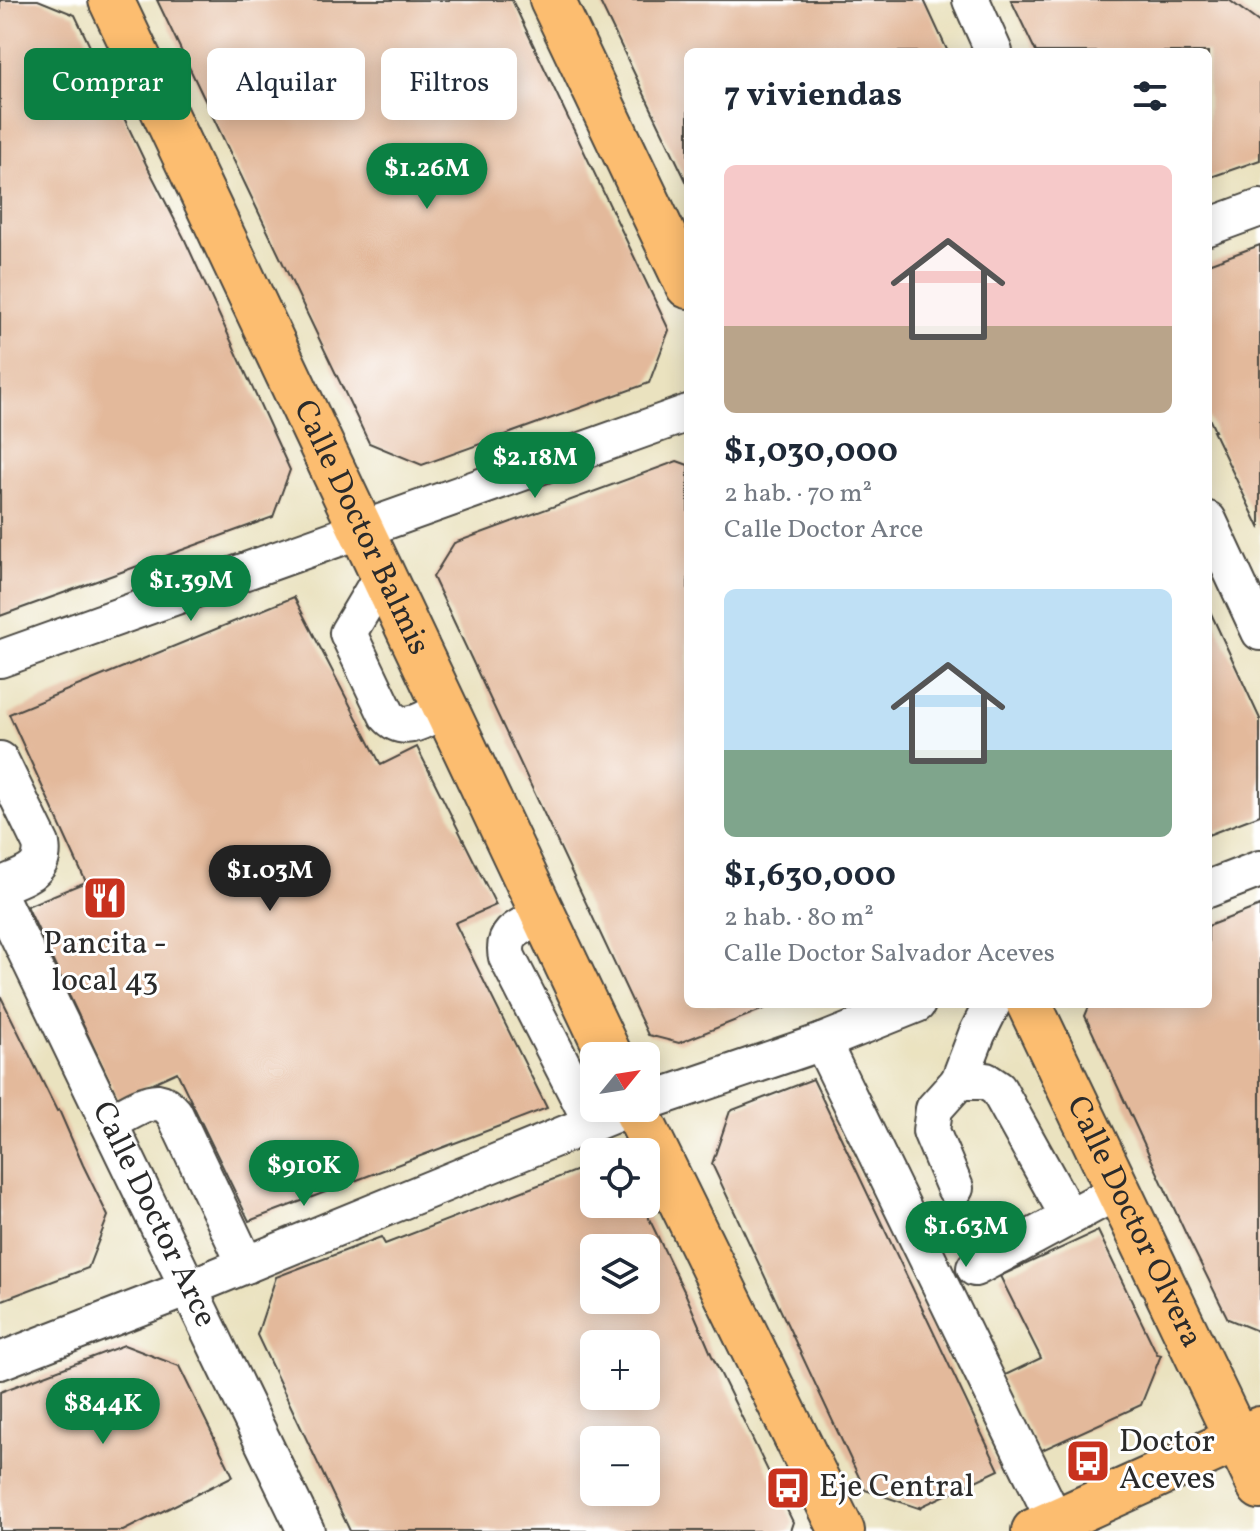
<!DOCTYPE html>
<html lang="es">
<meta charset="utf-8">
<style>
:root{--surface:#fff;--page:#f6f6f7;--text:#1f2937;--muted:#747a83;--accent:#0b8043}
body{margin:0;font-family:Vollkorn,serif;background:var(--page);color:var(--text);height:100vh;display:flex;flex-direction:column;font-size:30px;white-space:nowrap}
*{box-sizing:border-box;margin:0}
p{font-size:26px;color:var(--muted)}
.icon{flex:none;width:44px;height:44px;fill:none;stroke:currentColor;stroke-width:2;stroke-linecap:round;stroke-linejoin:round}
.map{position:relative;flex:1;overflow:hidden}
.details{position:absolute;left:684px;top:48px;width:528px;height:960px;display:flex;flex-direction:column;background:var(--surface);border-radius:12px;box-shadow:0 4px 20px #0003}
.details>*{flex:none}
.banner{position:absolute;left:24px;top:48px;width:540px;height:72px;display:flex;gap:16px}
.needle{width:52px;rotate:60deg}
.controls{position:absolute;left:580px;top:1042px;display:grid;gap:16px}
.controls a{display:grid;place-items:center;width:80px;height:80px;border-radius:12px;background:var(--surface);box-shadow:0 4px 20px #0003;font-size:40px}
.price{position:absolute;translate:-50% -68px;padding:0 18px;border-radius:28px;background:var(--accent);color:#fff;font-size:26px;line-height:52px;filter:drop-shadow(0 2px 4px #0008)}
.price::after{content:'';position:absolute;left:50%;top:48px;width:24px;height:18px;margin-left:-12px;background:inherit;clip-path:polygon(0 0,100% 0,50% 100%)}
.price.on{background:#222;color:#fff}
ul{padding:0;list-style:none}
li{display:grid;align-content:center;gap:16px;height:424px;padding:0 40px}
li span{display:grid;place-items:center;height:248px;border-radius:12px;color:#555}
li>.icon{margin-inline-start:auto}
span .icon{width:144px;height:144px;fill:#fffc;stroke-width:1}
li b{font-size:34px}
h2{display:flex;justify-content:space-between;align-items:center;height:96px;padding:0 40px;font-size:34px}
.chip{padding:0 28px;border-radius:12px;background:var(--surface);box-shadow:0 4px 20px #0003;font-size:28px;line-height:72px}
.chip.on{background:var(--accent);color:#fff}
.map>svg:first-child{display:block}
.building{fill:#e3b99b;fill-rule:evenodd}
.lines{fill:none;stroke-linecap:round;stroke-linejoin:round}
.minor-casing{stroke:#484641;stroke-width:40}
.major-casing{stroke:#484641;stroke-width:48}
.minor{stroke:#fff;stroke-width:36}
.major{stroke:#fcbd6f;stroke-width:44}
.labels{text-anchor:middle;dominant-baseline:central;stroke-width:6;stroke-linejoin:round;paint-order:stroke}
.street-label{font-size:32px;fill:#2b2b2b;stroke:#fff}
.poi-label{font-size:32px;fill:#2b2b2b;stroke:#fff;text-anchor:start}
</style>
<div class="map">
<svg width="1260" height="1531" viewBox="0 0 1260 1531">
<rect width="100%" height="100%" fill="#fff"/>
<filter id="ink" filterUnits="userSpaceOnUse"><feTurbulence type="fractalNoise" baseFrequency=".0125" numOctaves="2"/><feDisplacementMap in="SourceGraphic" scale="16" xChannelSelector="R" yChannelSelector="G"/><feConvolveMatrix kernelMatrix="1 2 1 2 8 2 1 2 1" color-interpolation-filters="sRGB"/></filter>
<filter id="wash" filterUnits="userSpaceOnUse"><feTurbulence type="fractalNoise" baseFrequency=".006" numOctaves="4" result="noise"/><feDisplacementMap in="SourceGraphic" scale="32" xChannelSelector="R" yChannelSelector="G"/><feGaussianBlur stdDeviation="1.8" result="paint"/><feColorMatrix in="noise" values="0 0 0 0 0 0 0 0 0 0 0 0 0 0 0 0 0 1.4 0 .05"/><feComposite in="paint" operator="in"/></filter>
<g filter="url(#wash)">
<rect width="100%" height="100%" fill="#eae2bf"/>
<g id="blocks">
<g class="building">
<polygon points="0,0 38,0 75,15 146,164 184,238 290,470 273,517 0,616"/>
<polygon points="157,0 512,0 669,330 649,383 422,465 369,443"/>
<polygon points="599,0 924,0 948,52 688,52 688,185"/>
<polygon points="1011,0 1229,0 1260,23 1260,160 1208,178 1208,52 1036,52"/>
<polygon points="1260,245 1260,529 1213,431 1215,431 1208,416 1208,264"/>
<polygon points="677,461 688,465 688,1004 776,1004 679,1043 648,1035 433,577 454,543"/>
<polygon points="294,597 381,765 417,747 496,905 455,923 547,1108 249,1221 177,1072 118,1099 27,906 86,882 9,714"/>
<polygon points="1208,607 1260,719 1260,815 1208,835"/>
<polygon points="1260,906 1260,1332 1228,1319 1185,1232 1085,1016 1090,1004 1208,1004 1208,926"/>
<polygon points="0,995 57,1111 59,1110 83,1165 108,1216 88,1268 0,1301"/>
<polygon points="813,1079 999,1470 920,1507 922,1509 865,1490 712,1164 730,1111"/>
<path d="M 580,1169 L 594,1174 L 594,1204 L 642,1204 L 686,1295 L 712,1356 L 793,1522 L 790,1531 L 350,1531 L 257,1335 L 276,1277 L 381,1237 L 385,1244 ZM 594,1248 L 646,1248 L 646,1300 L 594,1300 ZM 594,1344 L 646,1344 L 646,1396 L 594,1396 ZM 594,1440 L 646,1440 L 646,1492 L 594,1492 Z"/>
<polygon points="1098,1231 1157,1354 1161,1355 1141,1405 1040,1451 1001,1377 1041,1358 1000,1276"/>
<polygon points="124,1345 179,1366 233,1476 123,1531 0,1531 0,1392"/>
</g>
</g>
</g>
<g filter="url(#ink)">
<use href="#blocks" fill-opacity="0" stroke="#484641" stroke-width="2"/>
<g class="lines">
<g class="minor-casing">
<g id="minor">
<polyline points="971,0 994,52"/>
<polyline points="1208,227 1260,208"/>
<polyline points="1208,520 1260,632"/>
<path d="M 383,574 L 348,633 L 387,715 C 405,736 426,718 446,708"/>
<polyline points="0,659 688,413"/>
<path d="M 0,760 L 41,844 C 46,872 22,876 0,886"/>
<polyline points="1208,889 1260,869"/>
<path id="s1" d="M 0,898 L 306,1531"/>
<path d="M 544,915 C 524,926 501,930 507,957 L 592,1123"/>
<polyline points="992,1004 977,1034 959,1081 986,1081 998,1089 1069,1217"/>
<polyline points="822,1042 1060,1531"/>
<polyline points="646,1102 822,1042 917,1004"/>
<path d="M 109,1123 C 121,1117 145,1101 158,1102 C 165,1103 170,1108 174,1113 L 246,1265"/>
<polyline points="955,1188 931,1131 934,1109 959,1081"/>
<polyline points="975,1268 1118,1191"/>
<polyline points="0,1361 189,1288 629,1108"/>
</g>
</g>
<g class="major-casing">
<g id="major">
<path id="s2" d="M 111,0 L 610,1056"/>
<polyline points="552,0 688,286"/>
<path id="s3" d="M 1029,1004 L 1260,1487"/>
<polyline points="635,1108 842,1531"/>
<polyline points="1034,1531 1260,1429"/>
</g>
</g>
<use href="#minor" class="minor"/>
<use href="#major" class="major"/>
</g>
</g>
<defs>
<g id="restaurant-square" transform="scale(2.3)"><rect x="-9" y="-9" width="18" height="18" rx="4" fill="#c8321e" stroke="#fff"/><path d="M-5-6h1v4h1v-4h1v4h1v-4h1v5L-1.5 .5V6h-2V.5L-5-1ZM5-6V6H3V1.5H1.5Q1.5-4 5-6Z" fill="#fff"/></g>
<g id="bus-square" transform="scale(2.3)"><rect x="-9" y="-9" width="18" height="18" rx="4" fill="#c8321e" stroke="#fff"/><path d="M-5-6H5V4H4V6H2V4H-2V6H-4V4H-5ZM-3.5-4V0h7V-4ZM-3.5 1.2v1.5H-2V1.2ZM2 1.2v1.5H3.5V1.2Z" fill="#fff"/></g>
</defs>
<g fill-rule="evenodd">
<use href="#restaurant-square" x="105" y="898"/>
<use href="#bus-square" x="1088" y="1461"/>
<use href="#bus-square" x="788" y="1488"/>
</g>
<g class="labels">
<g class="street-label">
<text stroke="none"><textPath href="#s2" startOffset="584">Calle Doctor Balmis</textPath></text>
<text stroke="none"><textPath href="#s1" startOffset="352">Calle Doctor Arce</textPath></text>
<text stroke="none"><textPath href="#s3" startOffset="242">Calle Doctor Olvera</textPath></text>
</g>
<g class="poi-label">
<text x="105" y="945" text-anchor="middle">Pancita -<tspan x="105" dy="37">local 43</tspan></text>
<text x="1119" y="1443">Doctor<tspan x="1119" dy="37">Aceves</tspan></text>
<text x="819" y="1488">Eje Central</text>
</g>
</g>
</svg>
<div class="controls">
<a><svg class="needle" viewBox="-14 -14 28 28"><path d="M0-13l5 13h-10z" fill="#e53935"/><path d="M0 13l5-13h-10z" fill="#747a83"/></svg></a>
<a><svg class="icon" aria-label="locate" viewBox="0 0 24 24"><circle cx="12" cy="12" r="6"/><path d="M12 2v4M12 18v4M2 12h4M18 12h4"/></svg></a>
<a><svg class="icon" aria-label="layers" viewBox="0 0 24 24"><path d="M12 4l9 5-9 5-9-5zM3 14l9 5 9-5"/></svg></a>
<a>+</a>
<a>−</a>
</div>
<b class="price" style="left:427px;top:211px">$1.26M</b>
<b class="price" style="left:535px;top:500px">$2.18M</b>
<b class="price" style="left:191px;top:623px">$1.39M</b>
<b class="price on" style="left:270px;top:913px">$1.03M</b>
<b class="price" style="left:304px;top:1208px">$910K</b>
<b class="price" style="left:966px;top:1269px">$1.63M</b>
<b class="price" style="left:103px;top:1446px">$844K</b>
<div class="banner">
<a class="chip on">Comprar</a>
<a class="chip">Alquilar</a>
<a class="chip">Filtros</a>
</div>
<section class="details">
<h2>7 viviendas<svg class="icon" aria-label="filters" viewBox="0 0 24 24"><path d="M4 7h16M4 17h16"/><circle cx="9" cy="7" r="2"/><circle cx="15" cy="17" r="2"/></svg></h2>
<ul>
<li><span style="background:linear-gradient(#f6c9c9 65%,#b9a48a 0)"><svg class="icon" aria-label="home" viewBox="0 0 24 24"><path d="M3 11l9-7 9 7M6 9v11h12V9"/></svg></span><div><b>$1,030,000</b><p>2 hab. · 70 m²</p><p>Calle Doctor Arce</p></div></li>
<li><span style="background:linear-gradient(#bfe0f5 65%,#7fa58c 0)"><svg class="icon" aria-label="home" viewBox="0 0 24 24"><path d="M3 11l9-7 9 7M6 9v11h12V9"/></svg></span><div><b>$1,630,000</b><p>2 hab. · 80 m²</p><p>Calle Doctor Salvador Aceves</p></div></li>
</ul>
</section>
</div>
